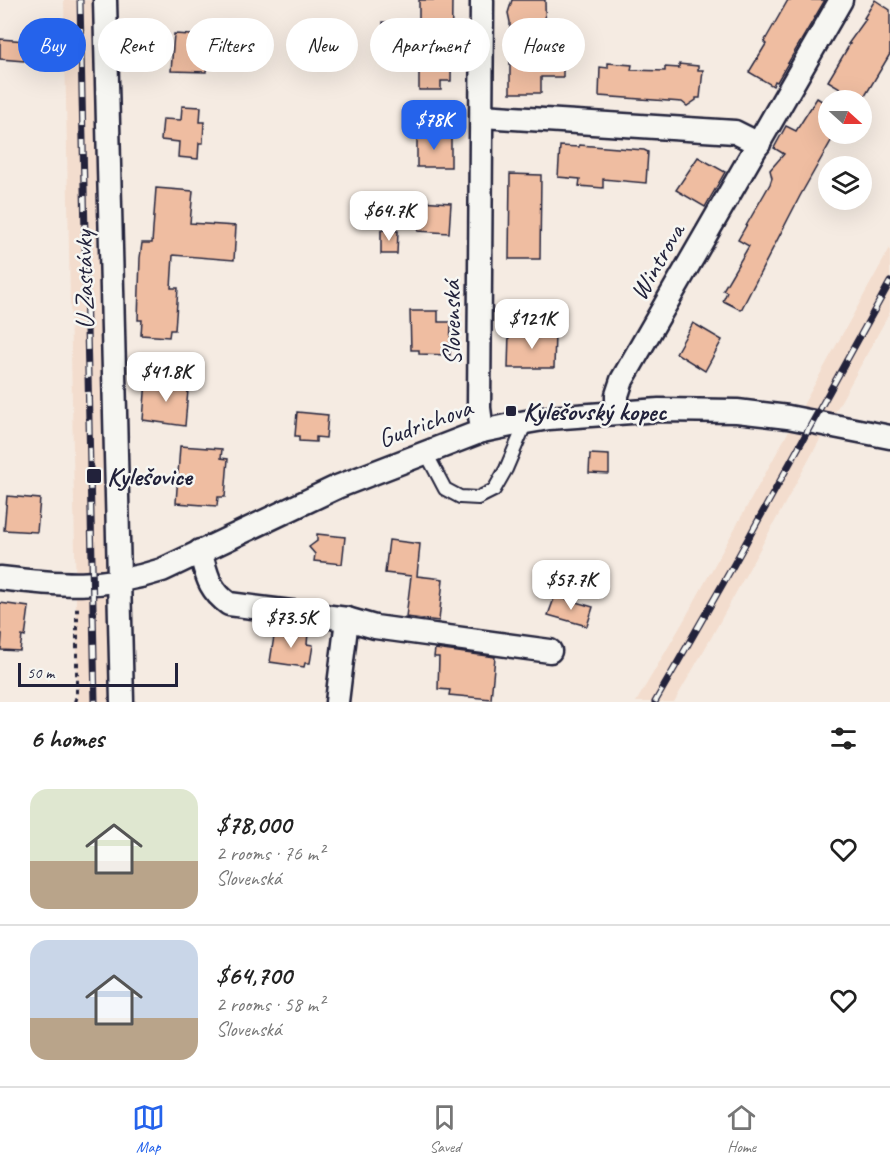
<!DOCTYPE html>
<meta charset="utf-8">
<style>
:root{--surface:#fff;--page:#f2f2f2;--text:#222;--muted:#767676;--line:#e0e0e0;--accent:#2563eb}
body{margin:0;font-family:Caveat,sans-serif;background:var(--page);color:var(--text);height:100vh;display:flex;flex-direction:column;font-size:22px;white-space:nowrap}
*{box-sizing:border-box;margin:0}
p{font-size:20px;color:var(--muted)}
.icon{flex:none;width:33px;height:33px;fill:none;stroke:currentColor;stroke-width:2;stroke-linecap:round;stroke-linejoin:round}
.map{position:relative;height:702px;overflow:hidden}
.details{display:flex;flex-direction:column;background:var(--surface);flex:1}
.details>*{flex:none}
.guide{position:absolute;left:18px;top:18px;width:855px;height:54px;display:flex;gap:12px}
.needle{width:39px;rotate:111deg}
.buttons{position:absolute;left:818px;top:90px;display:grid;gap:12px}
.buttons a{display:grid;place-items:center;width:54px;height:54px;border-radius:50%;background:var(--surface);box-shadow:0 6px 24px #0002;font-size:30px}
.scale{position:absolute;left:18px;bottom:15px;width:160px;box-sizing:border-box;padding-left:6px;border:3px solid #22223b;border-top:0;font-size:16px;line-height:21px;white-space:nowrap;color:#22223b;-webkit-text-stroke:4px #f6f6f2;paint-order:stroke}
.price{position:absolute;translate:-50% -51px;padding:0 14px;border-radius:12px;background:#fff;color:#222;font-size:20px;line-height:39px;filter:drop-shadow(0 2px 3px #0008)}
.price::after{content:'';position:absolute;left:50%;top:36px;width:18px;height:14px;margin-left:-9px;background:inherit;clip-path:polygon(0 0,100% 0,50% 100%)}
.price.current{background:var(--accent);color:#fff}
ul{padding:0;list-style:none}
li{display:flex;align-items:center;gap:18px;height:150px;padding:0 30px}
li+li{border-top:2px solid var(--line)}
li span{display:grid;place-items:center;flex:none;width:168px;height:120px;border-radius:18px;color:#555}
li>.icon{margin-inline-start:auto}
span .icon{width:72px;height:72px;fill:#fffc;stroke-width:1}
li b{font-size:26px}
h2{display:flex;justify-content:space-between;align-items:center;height:72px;padding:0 30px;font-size:26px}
.pill{padding:0 21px;border-radius:27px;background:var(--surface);box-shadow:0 6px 24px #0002;font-size:21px;line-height:54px}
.pill.current{background:var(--accent);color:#fff}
.tabs{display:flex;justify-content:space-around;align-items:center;height:84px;border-top:2px solid var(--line);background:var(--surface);font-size:16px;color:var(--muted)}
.tabs a{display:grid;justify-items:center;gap:3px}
.tabs .current{color:var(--accent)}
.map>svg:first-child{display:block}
.built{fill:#f3ddce}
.building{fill:#efbda1;stroke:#22223b;stroke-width:1.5}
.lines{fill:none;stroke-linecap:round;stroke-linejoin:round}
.lane-casing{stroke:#22223b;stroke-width:16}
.street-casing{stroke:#22223b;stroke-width:27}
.path{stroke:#22223b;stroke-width:4;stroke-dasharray:4.5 4.5;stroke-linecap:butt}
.lane{stroke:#f6f6f2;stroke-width:12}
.street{stroke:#f6f6f2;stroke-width:22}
.rail-casing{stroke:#22223b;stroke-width:7}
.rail{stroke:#f6f6f2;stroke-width:4.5;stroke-dasharray:14;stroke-linecap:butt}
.poi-dot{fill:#22223b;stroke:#f6f6f2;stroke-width:2}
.labels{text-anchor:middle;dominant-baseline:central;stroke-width:5;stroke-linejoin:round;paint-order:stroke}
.street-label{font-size:26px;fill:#22223b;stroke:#f6f6f2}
.poi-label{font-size:26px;font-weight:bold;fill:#22223b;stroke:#f6f6f2;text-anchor:start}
</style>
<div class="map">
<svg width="890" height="702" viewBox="0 0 890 702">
<rect width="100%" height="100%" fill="#f5ebe2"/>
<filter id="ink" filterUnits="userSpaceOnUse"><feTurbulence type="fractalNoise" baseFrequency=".0167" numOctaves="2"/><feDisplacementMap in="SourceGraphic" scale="12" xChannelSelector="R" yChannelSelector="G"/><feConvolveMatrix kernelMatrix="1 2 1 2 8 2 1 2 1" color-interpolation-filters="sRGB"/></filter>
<g filter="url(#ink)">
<g class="built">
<polygon points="64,0 96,0 111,702 78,702"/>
<polygon points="890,248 890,312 711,638 674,702 636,702 683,622"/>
</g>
<g class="building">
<polygon points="419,0 452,0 451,81 441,81 441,90 419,90 419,42 383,40 383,22 419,24"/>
<polygon points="512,0 545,0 546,56 563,56 563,77 541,77 541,93 510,93 510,22 508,13"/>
<polygon points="788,0 825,0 777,82 775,81 773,86 749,72 766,44 764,42"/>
<polygon points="875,0 890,10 890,54 862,101 828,81 850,44 848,44 866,19 864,18"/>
<polygon points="174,34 209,36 206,72 171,71"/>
<polygon points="0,39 26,41 24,61 0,59"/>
<polygon points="608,63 632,65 631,70 665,71 665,67 679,68 679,64 698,66 698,70 703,70 700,98 696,98 696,100 687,106 682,102 599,96 600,67 608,68"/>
<polygon points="817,98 828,105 828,134 835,134 800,196 741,310 723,301 727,292 723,290 749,246 738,240 770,184 772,178 770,170 784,154 774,148 786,126 796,131"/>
<polygon points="182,106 201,107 200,122 204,122 203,143 199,143 198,159 178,157 179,142 161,140 163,119 181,120"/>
<polygon points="417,134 451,135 451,167 417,167"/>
<polygon points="579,145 644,150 648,152 646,183 603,179 603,188 579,186 580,179 558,177 560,146 579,147"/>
<polygon points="698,157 725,172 705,207 676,190"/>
<polygon points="510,174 541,175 540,259 509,259"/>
<polygon points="156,188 193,191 190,223 236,226 234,260 173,255 171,288 178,288 175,330 170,330 169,337 141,335 142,320 138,320 140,258 142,243 152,243"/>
<polygon points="419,201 451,203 449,233 418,231"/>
<polygon points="381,230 398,231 397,254 381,254"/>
<polygon points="410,311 438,311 438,322 451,322 450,355 419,354 419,350 411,350"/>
<polygon points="693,323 722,340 705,371 676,353"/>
<polygon points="509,332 555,332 554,368 508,368"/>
<polygon points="146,380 185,383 185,389 188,390 185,426 143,420"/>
<polygon points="297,412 328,415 326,438 316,437 316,442 299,441 299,436 295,436"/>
<polygon points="180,446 222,449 221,458 228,459 225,497 218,497 217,506 176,503"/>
<polygon points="590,454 609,455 609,474 589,473"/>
<polygon points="7,496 40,499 37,532 4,530"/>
<polygon points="317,534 345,537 342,564 314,561 315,554 309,547 317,541"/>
<polygon points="389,540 420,544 417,576 443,579 439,621 406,617 411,576 385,573"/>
<polygon points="555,596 593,607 587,626 548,615"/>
<polygon points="0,603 29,607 25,637 22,636 20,651 1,650 2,634 0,633"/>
<polygon points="275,630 308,633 307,644 313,645 310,663 305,663 304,667 270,662"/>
<polygon points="435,649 495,657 491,699 449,695 450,690 438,689 439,657 434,657"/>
</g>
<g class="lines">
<g class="lane-casing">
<polyline id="lane" points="425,451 445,489 460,497 478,498 494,490 506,469 526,422"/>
</g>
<g class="street-casing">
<g id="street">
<polyline points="105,0 122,702"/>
<polyline points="482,116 735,132 759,144"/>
<polyline points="617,412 617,395 622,380 841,0"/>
<polyline points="482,431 479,408 482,0"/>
<path d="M 200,551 C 207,575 208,589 229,604 L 347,619 L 375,627 L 550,651"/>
<path d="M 0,578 C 59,585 104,589 162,570 L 337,487 L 482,431 L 526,422 L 549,418 L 659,410 L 737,411 L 788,417 L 890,437"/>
<polyline points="337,702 347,619"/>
</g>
</g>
<polyline class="path" points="75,702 77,696 77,604"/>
<use href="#lane" class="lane"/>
<use href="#street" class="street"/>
<g class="rail-casing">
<g id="rail">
<polyline points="80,0 95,702"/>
<polyline points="655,702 733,566 890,282"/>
</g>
</g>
<use href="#rail" class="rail"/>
</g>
</g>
<g class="poi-dot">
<rect x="505" y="405" width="12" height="12" rx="3"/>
<rect x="86" y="468" width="16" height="16" rx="3"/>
</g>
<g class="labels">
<g class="street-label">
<text transform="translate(657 262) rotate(-60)">Wintrova</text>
<text transform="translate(84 280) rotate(-91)">U Zastávky</text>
<text transform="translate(451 323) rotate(-90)">Slovenská</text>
<text transform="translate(425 423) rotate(-20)">Gudrichova</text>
</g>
<g class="poi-label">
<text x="523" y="411">Kylešovský kopec</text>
<text x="107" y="476">Kylešovice</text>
</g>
</g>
</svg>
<div class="buttons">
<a><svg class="needle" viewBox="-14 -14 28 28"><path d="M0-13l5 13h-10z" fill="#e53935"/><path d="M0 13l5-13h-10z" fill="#767676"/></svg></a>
<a><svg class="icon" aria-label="layers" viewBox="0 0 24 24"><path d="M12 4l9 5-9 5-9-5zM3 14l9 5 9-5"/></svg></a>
</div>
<div class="scale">50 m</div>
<b class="price current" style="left:434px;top:151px">$78K</b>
<b class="price" style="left:389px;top:242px">$64.7K</b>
<b class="price" style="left:532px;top:350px">$121K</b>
<b class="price" style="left:166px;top:403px">$41.8K</b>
<b class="price" style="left:571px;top:611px">$57.7K</b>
<b class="price" style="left:291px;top:649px">$73.5K</b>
<div class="guide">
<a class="pill current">Buy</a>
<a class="pill">Rent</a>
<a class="pill">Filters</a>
<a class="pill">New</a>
<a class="pill">Apartment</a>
<a class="pill">House</a>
</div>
</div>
<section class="details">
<h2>6 homes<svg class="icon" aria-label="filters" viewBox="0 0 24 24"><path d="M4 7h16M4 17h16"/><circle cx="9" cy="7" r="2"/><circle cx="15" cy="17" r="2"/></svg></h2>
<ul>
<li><span style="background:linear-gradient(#dfe7d0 60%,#b9a48a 0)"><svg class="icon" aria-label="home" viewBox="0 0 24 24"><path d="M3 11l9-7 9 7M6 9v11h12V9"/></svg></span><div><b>$78,000</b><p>2 rooms · 76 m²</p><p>Slovenská</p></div><svg class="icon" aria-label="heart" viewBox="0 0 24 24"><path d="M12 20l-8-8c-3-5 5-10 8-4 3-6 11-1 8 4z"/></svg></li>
<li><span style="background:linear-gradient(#c9d6e8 65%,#b9a48a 0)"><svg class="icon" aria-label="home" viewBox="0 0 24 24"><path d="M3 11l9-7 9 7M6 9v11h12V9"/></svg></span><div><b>$64,700</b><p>2 rooms · 58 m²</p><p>Slovenská</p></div><svg class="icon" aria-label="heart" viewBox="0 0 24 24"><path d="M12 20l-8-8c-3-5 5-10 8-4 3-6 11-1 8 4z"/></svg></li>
</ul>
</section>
<nav class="tabs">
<a class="current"><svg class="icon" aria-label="map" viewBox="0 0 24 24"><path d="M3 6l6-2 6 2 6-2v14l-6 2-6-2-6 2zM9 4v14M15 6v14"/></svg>Map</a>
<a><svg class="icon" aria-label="saved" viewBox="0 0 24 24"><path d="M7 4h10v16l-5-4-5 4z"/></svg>Saved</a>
<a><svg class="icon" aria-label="home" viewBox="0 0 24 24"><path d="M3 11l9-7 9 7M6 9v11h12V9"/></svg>Home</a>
</nav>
